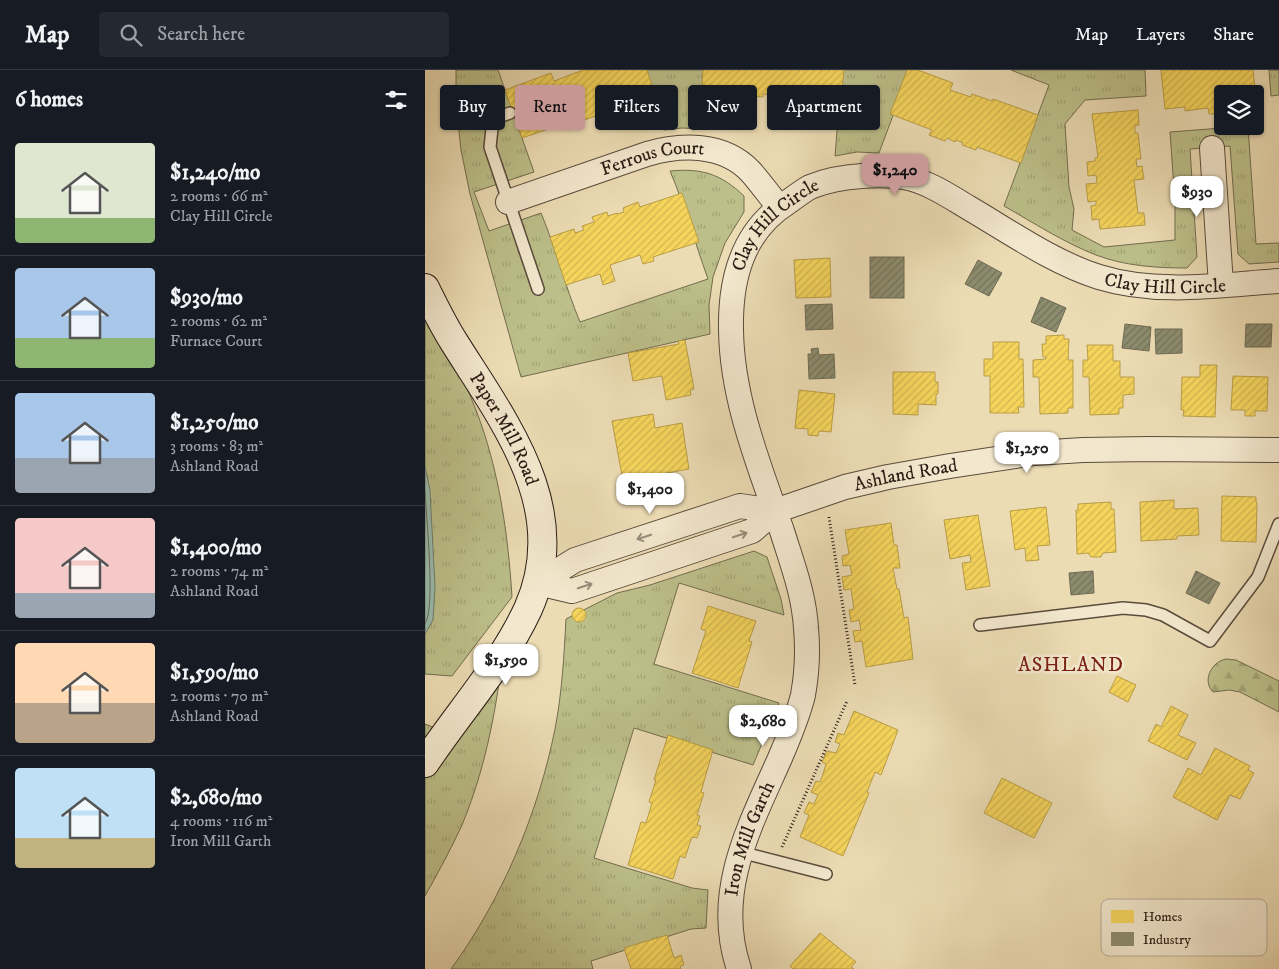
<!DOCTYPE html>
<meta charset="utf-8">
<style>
:root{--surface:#171b24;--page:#242831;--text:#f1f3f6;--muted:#9ea1a6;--line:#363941;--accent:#c59692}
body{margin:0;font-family:"IM FELL DW Pica",serif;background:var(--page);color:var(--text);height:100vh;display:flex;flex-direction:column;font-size:19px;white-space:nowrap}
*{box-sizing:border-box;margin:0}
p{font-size:16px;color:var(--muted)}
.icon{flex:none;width:28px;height:28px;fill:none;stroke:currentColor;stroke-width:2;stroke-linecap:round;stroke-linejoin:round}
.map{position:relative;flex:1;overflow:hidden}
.details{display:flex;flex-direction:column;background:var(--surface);width:425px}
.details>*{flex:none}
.hud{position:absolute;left:15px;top:15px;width:475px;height:45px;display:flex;gap:10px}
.fabs{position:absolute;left:789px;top:15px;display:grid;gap:10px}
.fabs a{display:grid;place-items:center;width:50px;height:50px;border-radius:5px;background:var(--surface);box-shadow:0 1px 4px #0004;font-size:25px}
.price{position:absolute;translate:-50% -42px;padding:0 11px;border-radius:10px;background:#fff;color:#222;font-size:16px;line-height:32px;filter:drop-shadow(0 1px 2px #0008)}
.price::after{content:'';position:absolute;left:50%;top:30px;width:15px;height:11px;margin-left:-8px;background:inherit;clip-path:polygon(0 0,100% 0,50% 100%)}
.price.on{background:var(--accent);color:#111}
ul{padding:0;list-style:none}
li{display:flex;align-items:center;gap:15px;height:125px;padding:0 15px}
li+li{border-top:1px solid var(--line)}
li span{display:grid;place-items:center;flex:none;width:140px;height:100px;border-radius:5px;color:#555}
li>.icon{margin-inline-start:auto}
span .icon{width:60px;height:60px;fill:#fffc;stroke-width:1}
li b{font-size:21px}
h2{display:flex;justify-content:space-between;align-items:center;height:60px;padding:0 15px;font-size:21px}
.pill{padding:0 18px;border-radius:5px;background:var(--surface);box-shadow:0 1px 4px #0004;font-size:18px;line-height:45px}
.pill.on{background:var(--accent);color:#111}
header{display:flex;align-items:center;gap:30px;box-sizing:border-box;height:70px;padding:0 25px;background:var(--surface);border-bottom:1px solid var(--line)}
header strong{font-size:24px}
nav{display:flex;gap:28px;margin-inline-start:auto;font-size:18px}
.search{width:350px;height:45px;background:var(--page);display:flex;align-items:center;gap:12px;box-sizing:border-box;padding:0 18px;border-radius:5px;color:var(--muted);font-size:19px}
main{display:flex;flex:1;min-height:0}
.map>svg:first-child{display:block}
.forest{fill:url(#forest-firs);stroke:#736d4f}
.park{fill:url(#park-tufts);stroke:#736d4f}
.water{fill:#99bcac;stroke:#6d7c6f}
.homes{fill:url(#homes-hatch);stroke:#b99d46}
.industry{fill:url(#industry-hatch);stroke:#6f6a53}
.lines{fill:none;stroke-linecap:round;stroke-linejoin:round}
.shore{stroke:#626c60;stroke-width:1}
.service-casing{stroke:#5a4b3c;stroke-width:14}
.minor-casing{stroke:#5a4b3c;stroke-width:26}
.secondary-casing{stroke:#2a1b14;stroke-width:30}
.path{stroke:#2a1b14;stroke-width:3;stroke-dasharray:1 2.5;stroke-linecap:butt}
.service{stroke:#f3e8ce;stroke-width:11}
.minor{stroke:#f3e8ce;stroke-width:24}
.secondary{stroke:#f3e8ce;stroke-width:28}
.oneway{stroke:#998c7a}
.labels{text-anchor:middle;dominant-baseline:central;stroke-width:5;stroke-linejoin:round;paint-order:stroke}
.street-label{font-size:19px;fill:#2a1b14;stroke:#f3e8ce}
.neighbourhood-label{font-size:20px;letter-spacing:1px;fill:#7a1f14;stroke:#f3e8ce}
.key{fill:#f3e8ce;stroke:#b7aa96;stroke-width:1}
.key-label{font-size:14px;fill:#2a1b14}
</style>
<header>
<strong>Map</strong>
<div class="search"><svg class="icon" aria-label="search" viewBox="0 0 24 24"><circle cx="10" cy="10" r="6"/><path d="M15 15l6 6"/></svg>Search here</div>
<nav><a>Map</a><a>Layers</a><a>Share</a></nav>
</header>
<main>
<section class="details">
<h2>6 homes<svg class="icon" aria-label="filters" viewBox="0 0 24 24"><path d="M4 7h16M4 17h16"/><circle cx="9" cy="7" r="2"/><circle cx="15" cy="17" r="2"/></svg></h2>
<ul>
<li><span style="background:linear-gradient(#dfe7d0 75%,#8fb573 0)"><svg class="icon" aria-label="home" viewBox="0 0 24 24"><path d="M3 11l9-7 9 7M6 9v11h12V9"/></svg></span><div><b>$1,240/mo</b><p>2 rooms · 66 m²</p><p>Clay Hill Circle</p></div></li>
<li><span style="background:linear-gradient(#a9c7e8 70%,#8fb573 0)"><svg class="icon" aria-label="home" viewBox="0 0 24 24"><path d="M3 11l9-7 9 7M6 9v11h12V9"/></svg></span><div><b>$930/mo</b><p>2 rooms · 62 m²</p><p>Furnace Court</p></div></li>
<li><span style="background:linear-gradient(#a9c7e8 65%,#9aa5b1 0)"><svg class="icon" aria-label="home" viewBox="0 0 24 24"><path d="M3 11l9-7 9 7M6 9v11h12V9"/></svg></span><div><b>$1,250/mo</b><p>3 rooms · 83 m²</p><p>Ashland Road</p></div></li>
<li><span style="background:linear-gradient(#f6c9c9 75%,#9aa5b1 0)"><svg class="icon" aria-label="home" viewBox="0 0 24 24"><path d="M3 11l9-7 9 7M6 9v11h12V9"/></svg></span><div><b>$1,400/mo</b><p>2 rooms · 74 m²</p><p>Ashland Road</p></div></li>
<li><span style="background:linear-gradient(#ffd9b3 60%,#b9a48a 0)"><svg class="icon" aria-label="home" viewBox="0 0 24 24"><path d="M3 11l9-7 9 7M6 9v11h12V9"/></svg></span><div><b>$1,590/mo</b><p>2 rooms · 70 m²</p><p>Ashland Road</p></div></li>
<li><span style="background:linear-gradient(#bfe0f5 70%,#c2b280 0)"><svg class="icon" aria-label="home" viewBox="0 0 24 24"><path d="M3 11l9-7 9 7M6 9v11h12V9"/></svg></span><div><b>$2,680/mo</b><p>4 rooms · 116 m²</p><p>Iron Mill Garth</p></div></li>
</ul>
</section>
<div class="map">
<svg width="854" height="899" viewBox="0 0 854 899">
<defs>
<pattern id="forest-firs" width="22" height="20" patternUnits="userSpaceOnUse" patternTransform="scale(1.25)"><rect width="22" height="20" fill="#bcbf8a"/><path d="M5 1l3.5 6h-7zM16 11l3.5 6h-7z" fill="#a2a476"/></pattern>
<pattern id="park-tufts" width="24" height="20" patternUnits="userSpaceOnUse" patternTransform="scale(1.25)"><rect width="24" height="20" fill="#bcbf8a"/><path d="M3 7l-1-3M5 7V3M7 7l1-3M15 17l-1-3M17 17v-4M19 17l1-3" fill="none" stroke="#a2a476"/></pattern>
<pattern id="homes-hatch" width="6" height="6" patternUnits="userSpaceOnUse" patternTransform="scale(1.25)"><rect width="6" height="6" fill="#f6d55c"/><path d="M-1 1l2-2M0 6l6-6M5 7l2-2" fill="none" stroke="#d3b64f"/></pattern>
<pattern id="industry-hatch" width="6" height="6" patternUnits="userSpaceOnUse" patternTransform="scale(1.25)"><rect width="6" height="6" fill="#8c8c6e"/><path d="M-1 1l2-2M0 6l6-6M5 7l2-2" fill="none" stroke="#737259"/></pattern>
</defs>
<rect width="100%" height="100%" fill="#ecdcb4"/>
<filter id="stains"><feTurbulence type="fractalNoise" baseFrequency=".004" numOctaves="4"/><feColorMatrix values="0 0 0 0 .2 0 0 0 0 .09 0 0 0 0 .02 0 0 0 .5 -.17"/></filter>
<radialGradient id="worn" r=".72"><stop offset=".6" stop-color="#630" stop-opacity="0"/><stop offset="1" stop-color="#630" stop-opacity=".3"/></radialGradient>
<path class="forest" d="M 801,589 L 811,590 L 854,611 L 854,642 L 815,622 L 804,620 L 788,622 C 777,611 786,592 801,589 Z"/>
<g class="park">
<path d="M 31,0 L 73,0 L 109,102 L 49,122 L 64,161 L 116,143 C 131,179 140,216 155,252 L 283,209 C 270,173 260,136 245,101 C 277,98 296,104 319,126 L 319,142 L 300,173 L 288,207 L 284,235 L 285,264 L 96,307 L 45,124 L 36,80 L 31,34 Z"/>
<polygon points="217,0 281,0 276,59 257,58 239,60"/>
<polygon points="417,0 485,0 454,83 432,82 410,86"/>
<path d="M 586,0 L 720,0 L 721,26 L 660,30 L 640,54 L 644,117 L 649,139 L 647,160 L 679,177 L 750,170 L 750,132 L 745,62 L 823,56 L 831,174 L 854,173 L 854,192 L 824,194 L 813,184 L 805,76 L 765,79 L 772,187 L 762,198 C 731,198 700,196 671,185 C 638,172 609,153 579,136 L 624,15 Z"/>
<polygon points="844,0 854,0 854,25 846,26"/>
<path d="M 0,228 C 17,265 36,302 51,340 C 74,400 83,463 87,527 L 27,606 L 0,604 Z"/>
<path d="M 329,481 L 342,487 L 356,529 L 359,545 L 254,513 L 229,594 L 354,633 L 328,695 L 209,658 L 169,788 L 267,818 L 283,820 L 281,858 L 266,859 L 166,891 L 168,899 L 26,899 C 77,829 113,744 130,659 C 137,623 139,586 141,549 L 192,523 L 225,515 Z"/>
<path d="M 77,591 C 70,647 59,702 37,755 C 26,779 13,803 0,826 L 0,654 L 26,664 Z"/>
</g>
<polygon class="water" points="0,396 5,420 10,517 8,550 0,564"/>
<g class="homes">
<polygon points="158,0 222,0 230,24 210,32 208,27 198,30 199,34 186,39 188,44 175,49 173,45 157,51 159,55 144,60 141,53 97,68 80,20 126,3 129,11"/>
<polygon points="278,0 419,0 416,28 372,24 371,29 356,27 356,23 347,23 347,25 338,24 338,27 323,26 323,19 277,15"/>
<polygon points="482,0 493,0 528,13 525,20 546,27 547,24 567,31 568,29 613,45 596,93 552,77 551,80 537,75 538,73 531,70 530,72 522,68 520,71 504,65 507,60 465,44"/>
<polygon points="736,0 828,0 832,37 830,37 830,24 798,24 798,43 784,44 783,38 760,41 760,37 740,39"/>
<polygon points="713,40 714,55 710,55 710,63 713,63 716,89 711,89 712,97 717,96 719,109 709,110 713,143 719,143 720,155 675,159 674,149 667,150 666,136 671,135 671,131 663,132 661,114 672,113 671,105 663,106 662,92 670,91 670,88 673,87 667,44"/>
<polygon points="257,123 274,172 228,187 229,191 218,194 215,185 185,195 190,211 178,215 175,204 141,215 125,167 149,159 150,163 159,160 157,156 169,152 167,147 182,142 183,146 192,143 192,144 199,142 198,138 213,132 215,137"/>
<polygon points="405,188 406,227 371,228 369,190"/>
<polygon points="639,265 639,269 644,269 643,290 648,290 648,338 643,338 643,343 615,344 614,307 608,307 608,290 621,289 621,287 618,287 617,274 621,274 621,266"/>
<polygon points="260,270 269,319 265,320 266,325 241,330 237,306 208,311 203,283 254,274 253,271"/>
<polygon points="568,272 594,272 594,289 598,289 599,337 593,337 594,343 565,343 565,306 559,306 559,289 568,289"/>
<polygon points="662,275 688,275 688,291 695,291 695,307 709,307 709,324 698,325 698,338 694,338 694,344 665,345 664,307 658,307 658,290 663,290"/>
<polygon points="775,295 792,295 790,347 758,346 759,340 756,340 757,307 775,307"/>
<polygon points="468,302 510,302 510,312 513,312 513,324 511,324 511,335 493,334 493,345 468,344"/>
<polygon points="808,306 843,307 842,341 830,341 830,346 820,346 820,340 806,340"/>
<polygon points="374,320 410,324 406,362 394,361 393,366 383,365 383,359 370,358"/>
<polygon points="228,344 230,358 257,353 264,399 198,411 187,351"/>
<polygon points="797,426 831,427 831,432 832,433 831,472 796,471"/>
<polygon points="749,430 749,439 773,438 774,465 752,466 752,469 716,471 715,432"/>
<polygon points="686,432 686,439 689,439 691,482 678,483 676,487 666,487 663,483 652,484 651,440 653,440 653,434"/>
<polygon points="621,437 625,475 612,476 614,490 601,491 600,478 590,480 585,441"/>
<polygon points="553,445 565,516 541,520 537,493 546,492 545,485 525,489 519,450"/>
<polygon points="466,453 469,475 472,475 475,498 468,498 472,519 474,519 479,548 483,547 488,589 441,597 437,571 430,572 428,561 436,560 434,550 426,552 424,540 429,539 426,519 419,520 417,507 427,505 425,495 418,496 417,486 424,484 420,460"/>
<polygon points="283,536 331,551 324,571 327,572 313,618 267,603 281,561 276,559"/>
<circle cx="154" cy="545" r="7"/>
<polygon points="692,606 711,615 703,632 684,622"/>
<polygon points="746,636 763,645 753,665 771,673 762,690 723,671 731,654 736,657"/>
<polygon points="429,641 473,660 456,705 450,702 442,722 444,723 418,786 375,767 384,745 379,743 384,732 389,734 393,725 386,722 391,711 395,712 398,704 401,694 397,692 402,681 411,683 415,674 410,672 413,663 419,665"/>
<polygon points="243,665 288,680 276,722 279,723 272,745 275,746 272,755 276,756 272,768 267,767 260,788 255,786 248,809 203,795 216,752 221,753 227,733 224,732 231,710 229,710"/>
<polygon points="790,678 825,696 823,700 829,703 815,729 805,725 792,750 748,727 763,698 776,705"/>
<polygon points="577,708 627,733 609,768 559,743"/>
<polygon points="395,863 431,892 426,897 429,899 368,899 365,896"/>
<polygon points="242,865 249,888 256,885 259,895 255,896 256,899 206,899 199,878"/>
</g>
<g class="industry">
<rect x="445" y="187" width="34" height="41"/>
<polygon points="553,190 577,203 564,226 540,214"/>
<polygon points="616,227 641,238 631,262 606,252"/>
<polygon points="407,234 408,259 381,260 380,235"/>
<polygon points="700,254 726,257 724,281 697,278"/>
<polygon points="821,254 847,254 846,277 820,277"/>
<polygon points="730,259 757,259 757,283 731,284"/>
<polygon points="393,278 394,285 409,284 410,308 384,309 383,284 387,284 386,279"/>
<polygon points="668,501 669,523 646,525 644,503"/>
<polygon points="771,501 795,513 784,534 761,523"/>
</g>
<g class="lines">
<path class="shore" d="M 0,421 C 1,446 11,538 0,554"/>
<g class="service-casing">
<g id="service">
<polyline points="85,43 68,49 65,77 113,219"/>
<polyline points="555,555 698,538 721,540 738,545 785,571 833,507 854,454"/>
<polyline points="315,782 401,804"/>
</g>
</g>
<g class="minor-casing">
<g id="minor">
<polyline points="787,78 796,215"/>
<path id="s1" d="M 83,132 L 222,84 C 256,74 298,73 325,101 C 335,112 344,125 354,137"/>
<path id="s2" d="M 113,513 L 147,521 L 327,461 L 350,441 L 420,417 L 463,407 L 525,396 L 610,383 L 658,380 L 725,379 L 854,380"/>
<polyline points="113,513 150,490 315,436 350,441"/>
<path id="s3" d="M 314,899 C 288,822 325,756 355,688 C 364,667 373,646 378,625 C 382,603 383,580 381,558 C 379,524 367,493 357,461 C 334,395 307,330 306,260 C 305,209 317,161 363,132 C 370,127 378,121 385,117 C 402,110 419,107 437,106 C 450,105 465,105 478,107 C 502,111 524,126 544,138 C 585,162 629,193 674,207 C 732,225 795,215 854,211"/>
</g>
</g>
<g class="secondary-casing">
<g id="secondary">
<path id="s4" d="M 0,218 C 9,236 18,255 29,272 C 79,352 148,439 103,539 C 77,595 34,642 0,693"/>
</g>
</g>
<g class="path">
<polyline points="404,447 430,615"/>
<polyline points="357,777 422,631"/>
</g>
<use href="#service" class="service"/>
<use href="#minor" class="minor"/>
<use href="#secondary" class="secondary"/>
</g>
<defs><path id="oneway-shaft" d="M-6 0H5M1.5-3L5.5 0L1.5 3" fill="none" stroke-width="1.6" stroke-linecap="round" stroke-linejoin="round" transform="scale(1.25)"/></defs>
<g class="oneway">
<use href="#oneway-shaft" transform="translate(315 465) rotate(-18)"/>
<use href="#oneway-shaft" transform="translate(219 467) rotate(162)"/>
<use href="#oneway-shaft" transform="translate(160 516) rotate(-18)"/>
</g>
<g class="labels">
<g class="street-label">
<text stroke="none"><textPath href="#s1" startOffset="152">Ferrous Court</textPath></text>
<text stroke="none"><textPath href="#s3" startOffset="785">Clay Hill Circle</textPath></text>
<text stroke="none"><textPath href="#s3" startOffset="1220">Clay Hill Circle</textPath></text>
<text stroke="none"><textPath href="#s4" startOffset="162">Paper Mill Road</textPath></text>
<text stroke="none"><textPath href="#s2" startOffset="391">Ashland Road</textPath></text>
<text stroke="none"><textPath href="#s3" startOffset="134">Iron Mill Garth</textPath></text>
</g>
<g class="neighbourhood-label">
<text x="646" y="595">ASHLAND</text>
</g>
</g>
<rect x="676" y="829" width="166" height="57" rx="8" class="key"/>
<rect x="686" y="840" width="23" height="13" fill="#f6d55c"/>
<rect x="686" y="862" width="23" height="14" fill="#8c8c6e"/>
<g class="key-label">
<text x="718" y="851">Homes</text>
<text x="718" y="874">Industry</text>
</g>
<rect width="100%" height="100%" filter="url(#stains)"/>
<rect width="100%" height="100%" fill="url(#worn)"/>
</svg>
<div class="fabs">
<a><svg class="icon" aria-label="layers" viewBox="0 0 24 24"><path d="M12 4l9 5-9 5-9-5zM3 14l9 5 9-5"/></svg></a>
</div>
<b class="price on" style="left:470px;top:126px">$1,240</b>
<b class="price" style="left:772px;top:148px">$930</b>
<b class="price" style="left:602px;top:404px">$1,250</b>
<b class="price" style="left:225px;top:445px">$1,400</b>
<b class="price" style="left:81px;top:616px">$1,590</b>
<b class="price" style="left:338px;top:677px">$2,680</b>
<div class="hud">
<a class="pill">Buy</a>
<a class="pill on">Rent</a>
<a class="pill">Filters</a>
<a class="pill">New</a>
<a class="pill">Apartment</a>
</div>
</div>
</main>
